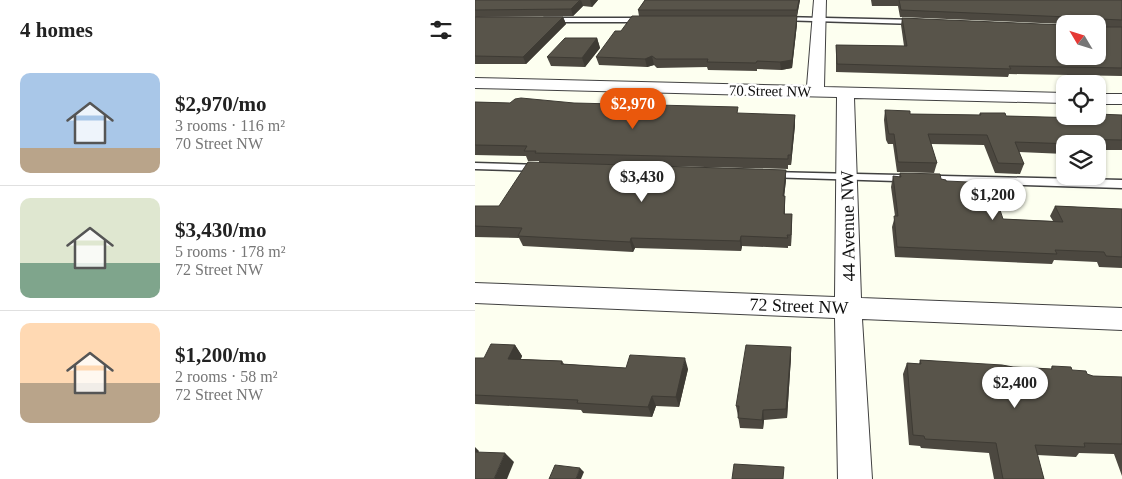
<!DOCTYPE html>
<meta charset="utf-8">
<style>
:root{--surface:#fff;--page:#f2f2f2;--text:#222;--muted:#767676;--line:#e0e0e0;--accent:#ea580c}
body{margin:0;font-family:Georgia,serif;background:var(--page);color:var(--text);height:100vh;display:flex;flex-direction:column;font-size:19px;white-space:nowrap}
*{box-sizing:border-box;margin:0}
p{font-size:16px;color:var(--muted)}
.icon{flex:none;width:28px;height:28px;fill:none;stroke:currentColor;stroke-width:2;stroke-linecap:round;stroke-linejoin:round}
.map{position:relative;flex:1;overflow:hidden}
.drawer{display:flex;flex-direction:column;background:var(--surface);width:475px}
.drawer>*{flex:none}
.needle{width:32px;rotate:308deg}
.buttons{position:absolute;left:581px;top:15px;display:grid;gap:10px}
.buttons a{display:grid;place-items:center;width:50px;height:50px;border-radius:10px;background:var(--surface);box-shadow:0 1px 4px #0004;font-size:25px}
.price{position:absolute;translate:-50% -42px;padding:0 11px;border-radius:18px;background:#fff;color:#222;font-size:16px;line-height:32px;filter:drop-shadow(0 1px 2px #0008)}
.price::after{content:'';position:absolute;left:50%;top:30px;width:15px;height:11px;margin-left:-8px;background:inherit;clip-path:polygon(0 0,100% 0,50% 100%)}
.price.on{background:var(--accent);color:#fff}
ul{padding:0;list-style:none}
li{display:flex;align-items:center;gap:15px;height:125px;padding:0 20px}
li+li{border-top:1px solid var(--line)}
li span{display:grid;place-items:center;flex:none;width:140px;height:100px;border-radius:10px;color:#555}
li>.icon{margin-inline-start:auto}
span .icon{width:60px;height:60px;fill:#fffc;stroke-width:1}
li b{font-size:21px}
h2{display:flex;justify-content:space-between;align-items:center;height:60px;padding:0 20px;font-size:21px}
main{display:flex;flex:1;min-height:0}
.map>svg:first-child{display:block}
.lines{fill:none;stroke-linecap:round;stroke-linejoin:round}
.service-casing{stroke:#414141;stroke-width:3}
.minor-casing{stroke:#414141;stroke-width:2}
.service{fill:#fff;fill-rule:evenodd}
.minor{fill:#fff;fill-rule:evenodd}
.wall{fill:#4c4840}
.shaded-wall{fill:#3e3b34}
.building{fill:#58544a;stroke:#3e3b34}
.labels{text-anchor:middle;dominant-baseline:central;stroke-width:5;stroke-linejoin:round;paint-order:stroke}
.far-street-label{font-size:15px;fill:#0e0e0e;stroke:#fff}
.street-label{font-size:18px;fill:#0e0e0e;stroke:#fff}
</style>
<main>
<section class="drawer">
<h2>4 homes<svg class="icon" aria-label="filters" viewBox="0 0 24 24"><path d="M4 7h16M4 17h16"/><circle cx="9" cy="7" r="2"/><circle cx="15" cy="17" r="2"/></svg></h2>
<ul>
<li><span style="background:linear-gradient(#a9c7e8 75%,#b9a48a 0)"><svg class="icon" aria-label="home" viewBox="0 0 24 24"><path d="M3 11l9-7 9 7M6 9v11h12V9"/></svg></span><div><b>$2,970/mo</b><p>3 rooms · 116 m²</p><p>70 Street NW</p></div></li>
<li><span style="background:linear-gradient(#dfe7d0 65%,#7fa58c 0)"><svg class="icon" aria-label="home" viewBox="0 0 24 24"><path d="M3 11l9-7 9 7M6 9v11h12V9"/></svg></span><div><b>$3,430/mo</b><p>5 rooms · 178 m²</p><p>72 Street NW</p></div></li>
<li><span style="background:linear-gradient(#ffd9b3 60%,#b9a48a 0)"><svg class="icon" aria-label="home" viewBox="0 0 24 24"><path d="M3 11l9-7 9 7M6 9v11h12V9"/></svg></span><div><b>$1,200/mo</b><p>2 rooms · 58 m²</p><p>72 Street NW</p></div></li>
</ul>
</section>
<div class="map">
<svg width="647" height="479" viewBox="0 0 647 479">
<rect width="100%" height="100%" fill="#fdfff0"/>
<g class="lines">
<g class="service-casing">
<g id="service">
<polygon points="305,17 442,20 446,22 442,24 303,20 301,19"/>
<polygon points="69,18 170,18 174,20 170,22 72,22 68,20"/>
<polygon points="0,163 65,165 70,168 65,171 0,169"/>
<polygon points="295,172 647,180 647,188 291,177 290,175"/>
</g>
</g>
<g class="minor-casing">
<g id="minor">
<polygon points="339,0 351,0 349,87 590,93 590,103 379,98 386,298 647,308 647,330 387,319 397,479 363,479 360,318 0,303 0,283 360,297 362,97 0,88 0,78 332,86"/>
<rect x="622" y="94" width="25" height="10"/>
</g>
</g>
<use href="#service" class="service"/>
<use href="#minor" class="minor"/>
</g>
<g class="wall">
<polygon points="0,0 123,0 117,7 108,6 98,16 0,17"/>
<polygon points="170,0 325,0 322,16 322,24 317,68 306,70 282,69 282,71 233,70 232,67 182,68 179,65 172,67 124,65 121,57 146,31 164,16 163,10"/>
<polygon points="396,0 647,0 647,76 534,74 533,77 361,72 361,45 429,46 426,25 427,18 590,25 622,24 590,24 425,17 423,6 397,6"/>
<polygon points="0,17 88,17 91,24 51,64 0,64"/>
<polygon points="122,38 125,48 110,67 76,66 72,57"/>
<polygon points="0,102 35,103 99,103 264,114 320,115 320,125 316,165 313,165 313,169 113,164 311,170 311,180 309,196 310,196 310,214 317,214 316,246 313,246 313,248 267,246 266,251 160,248 158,252 48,246 44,238 0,237 0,206 24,206 64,163 64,161 53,161 51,156 0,155"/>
<polygon points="410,110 435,114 504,115 505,113 531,116 602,118 603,116 647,115 647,150 622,150 622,144 590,144 590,154 544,152 549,164 545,174 520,173 509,145 456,144 462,163 459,173 422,172 418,144 413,144 411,140 409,120"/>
<polygon points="425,173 466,179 471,181 528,219 578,221 575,216 580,206 647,209 647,268 624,267 622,262 579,260 577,264 420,257 417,227 420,216 416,187 418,176 424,177"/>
<polygon points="40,345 47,356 46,359 87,361 89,364 151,368 213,369 204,407 181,406 177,417 108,413 106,410 0,404 0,358 9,358"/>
<polygon points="316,347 316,357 312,418 289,420 288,429 265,428 263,416 261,406"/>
<polygon points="445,360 538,367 576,369 577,366 618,376 647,377 647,476 639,454 604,453 601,457 562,455 569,479 519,479 514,453 446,448 445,446 434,445 428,374 432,363 444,364"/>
</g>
<g class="shaded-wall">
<polygon points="106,0 108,6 98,16 96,9"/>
<polygon points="115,0 123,0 117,7"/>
<polygon points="324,0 325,0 322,16 322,10"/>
<polygon points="322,16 322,24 317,68 306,70 305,62"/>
<polygon points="88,17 91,24 51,64 48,57"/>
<polygon points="122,38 125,48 110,67 107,58"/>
<polygon points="177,56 179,65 172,67 170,59"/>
<polygon points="320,115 320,125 316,165 316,155"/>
<polygon points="311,170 311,180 308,207 308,196"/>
<polygon points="317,214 317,224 316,246 316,235"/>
<polygon points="266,236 267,246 266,251 265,241"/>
<polygon points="156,238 160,248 158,252 155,242"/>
<polygon points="40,345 47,356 41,369 33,359"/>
<polygon points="316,347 316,357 312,418 311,409"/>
<polygon points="210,358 213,369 204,407 201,397"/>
<polygon points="177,396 181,406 177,417 173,407"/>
<polygon points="288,410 289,420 288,429 287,420"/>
<polygon points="0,447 4,451 0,459"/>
<polygon points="30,453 39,462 32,479 19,479"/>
<polygon points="105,468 109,472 106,479 101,479"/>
</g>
<g class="building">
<polygon points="0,0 105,0 96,9 0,10"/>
<polygon points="170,0 324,0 322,10 163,10"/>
<polygon points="424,0 647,0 647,20 625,19 623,21 625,27 647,27 647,68 534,66 536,69 362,64 361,45 432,46 427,18 590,25 590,56 622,56 622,24 594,24 595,23 593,17 426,10"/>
<polygon points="157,16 322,16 317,60 305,62 282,61 281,63 232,62 233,59 181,59 177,56 170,59 121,57 140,31 146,31"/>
<polygon points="0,17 88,17 48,57 0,56"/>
<polygon points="90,38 122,38 107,58 72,57"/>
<polygon points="46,98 99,103 263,107 262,113 320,115 316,155 313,155 313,159 60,153 61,151 49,151 52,146 0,145 0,102 35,103 40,99"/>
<polygon points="410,110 435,111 435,114 506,115 505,113 530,113 531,116 608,118 607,116 622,116 622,114 647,115 647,140 595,139 597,144 540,142 549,164 523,163 512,135 453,134 462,163 423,162 419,134 414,134 413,130"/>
<polygon points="53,162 311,170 308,196 310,196 309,214 317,214 316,235 312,235 313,238 266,236 265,241 156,238 155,242 43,236 47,228 0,226 0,206 24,206"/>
<polygon points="425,173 465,174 466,179 471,180 471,181 516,183 528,219 588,222 580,206 647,209 647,257 631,256 629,252 580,250 582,254 422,247 419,216 423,216 418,176 426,177"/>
<polygon points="16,344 40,345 33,359 87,361 86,364 151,368 155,355 210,358 201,397 177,396 173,407 102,403 103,400 0,395 0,358 9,358"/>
<polygon points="271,345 316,347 311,409 288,410 287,420 263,418 264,406 261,406"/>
<polygon points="445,360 527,365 538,367 577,369 577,366 596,367 597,370 611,371 612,374 618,376 647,377 647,444 609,443 610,447 560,445 569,479 528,479 521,443 450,439 449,436 438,435 432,363 446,364"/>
<polygon points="0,452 30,453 19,479 0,479"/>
<polygon points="259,464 309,467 308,479 257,479"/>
<polygon points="80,465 105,468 101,479 74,479"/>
</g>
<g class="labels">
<g class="far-street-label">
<text transform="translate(295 91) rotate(1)">70 Street NW</text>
</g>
<g class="street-label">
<text transform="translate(373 226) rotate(-91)">44 Avenue NW</text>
<text transform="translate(324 306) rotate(2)">72 Street NW</text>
</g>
</g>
</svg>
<div class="buttons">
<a><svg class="needle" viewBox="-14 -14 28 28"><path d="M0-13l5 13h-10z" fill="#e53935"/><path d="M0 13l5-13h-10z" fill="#767676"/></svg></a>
<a><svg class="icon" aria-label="locate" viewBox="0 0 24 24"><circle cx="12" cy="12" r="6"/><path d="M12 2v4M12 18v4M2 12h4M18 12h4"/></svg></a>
<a><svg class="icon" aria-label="layers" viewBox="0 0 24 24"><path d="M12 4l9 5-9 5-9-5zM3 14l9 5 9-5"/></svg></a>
</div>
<b class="price on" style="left:158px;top:130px">$2,970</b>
<b class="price" style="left:167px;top:203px">$3,430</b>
<b class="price" style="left:518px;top:221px">$1,200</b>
<b class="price" style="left:540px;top:409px">$2,400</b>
</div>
</main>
